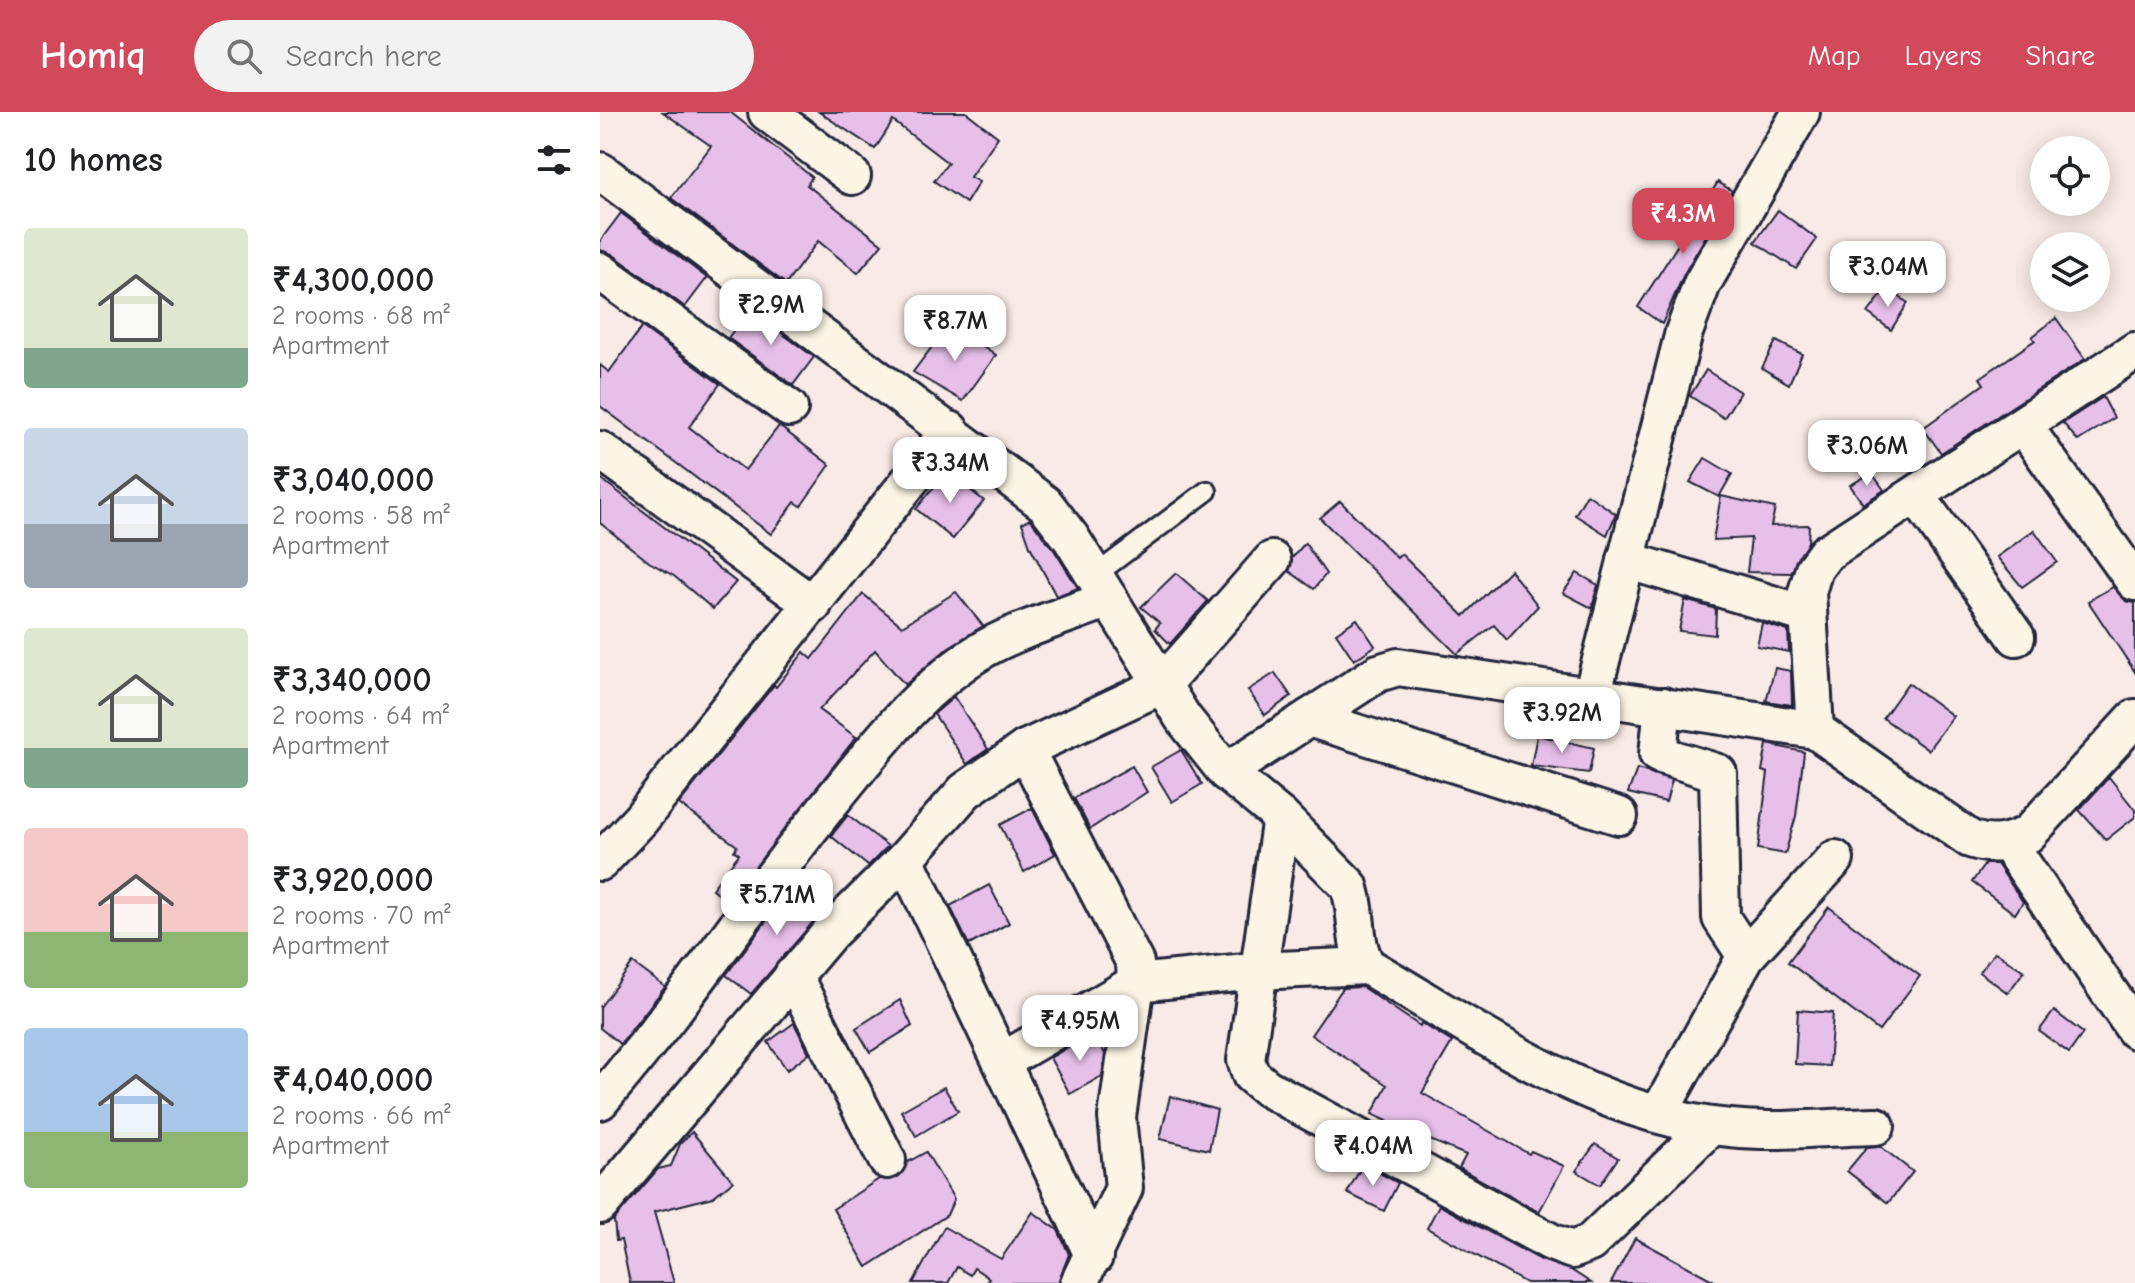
<!DOCTYPE html>
<meta charset="utf-8">
<style>
:root{--surface:#fff;--page:#f2f2f2;--text:#202124;--muted:#757577;--accent:#d1495b}
body{margin:0;font-family:"Comic Neue",sans-serif;background:var(--page);color:var(--text);height:100vh;display:flex;flex-direction:column;font-size:30px;white-space:nowrap}
*{box-sizing:border-box;margin:0}
p{font-size:26px;color:var(--muted)}
.icon{flex:none;width:44px;height:44px;fill:none;stroke:currentColor;stroke-width:2;stroke-linecap:round;stroke-linejoin:round}
.map{position:relative;flex:1;overflow:hidden}
.side{display:flex;flex-direction:column;background:var(--surface);width:600px}
.side>*{flex:none}
.controls{position:absolute;left:1430px;top:24px;display:grid;gap:16px}
.controls a{display:grid;place-items:center;width:80px;height:80px;border-radius:50%;background:var(--surface);box-shadow:0 4px 20px #0003;font-size:40px}
.price{position:absolute;translate:-50% -68px;padding:0 18px;border-radius:16px;background:#fff;color:#222;font-size:26px;line-height:52px;filter:drop-shadow(0 2px 4px #0008)}
.price::after{content:'';position:absolute;left:50%;top:48px;width:24px;height:18px;margin-left:-12px;background:inherit;clip-path:polygon(0 0,100% 0,50% 100%)}
.price.on{background:var(--accent);color:#fff}
ul{padding:0;list-style:none}
li{display:flex;align-items:center;gap:24px;height:200px;padding:0 24px}
li span{display:grid;place-items:center;flex:none;width:224px;height:160px;border-radius:8px;color:#555}
li>.icon{margin-inline-start:auto}
span .icon{width:96px;height:96px;fill:#fffc;stroke-width:1}
li b{font-size:34px}
h2{display:flex;justify-content:space-between;align-items:center;height:96px;padding:0 24px;font-size:34px}
header{display:flex;align-items:center;gap:48px;box-sizing:border-box;height:112px;padding:0 40px;background:var(--accent);color:#fff}
header strong{font-size:38px}
nav{display:flex;gap:44px;margin-inline-start:auto;font-size:28px}
.search{width:560px;height:72px;background:var(--page);display:flex;align-items:center;gap:20px;box-sizing:border-box;padding:0 28px;border-radius:44px;color:var(--muted);font-size:30px}
main{display:flex;flex:1;min-height:0}
.map>svg:first-child{display:block}
.building{fill:#e7c0ea;stroke:#22223b;stroke-width:2}
.lines{fill:none;stroke-linecap:round;stroke-linejoin:round}
.lane-casing{stroke:#22223b;stroke-width:24}
.street-casing{stroke:#22223b;stroke-width:42}
.lane{stroke:#fcf5e5;stroke-width:18}
.street{stroke:#fcf5e5;stroke-width:36}
</style>
<header>
<strong>Homiq</strong>
<div class="search"><svg class="icon" aria-label="search" viewBox="0 0 24 24"><circle cx="10" cy="10" r="6"/><path d="M15 15l6 6"/></svg>Search here</div>
<nav><a>Map</a><a>Layers</a><a>Share</a></nav>
</header>
<main>
<section class="side">
<h2>10 homes<svg class="icon" aria-label="filters" viewBox="0 0 24 24"><path d="M4 7h16M4 17h16"/><circle cx="9" cy="7" r="2"/><circle cx="15" cy="17" r="2"/></svg></h2>
<ul>
<li><span style="background:linear-gradient(#dfe7d0 75%,#7fa58c 0)"><svg class="icon" aria-label="home" viewBox="0 0 24 24"><path d="M3 11l9-7 9 7M6 9v11h12V9"/></svg></span><div><b>₹4,300,000</b><p>2 rooms · 68 m²</p><p>Apartment</p></div></li>
<li><span style="background:linear-gradient(#c9d6e8 60%,#9aa5b1 0)"><svg class="icon" aria-label="home" viewBox="0 0 24 24"><path d="M3 11l9-7 9 7M6 9v11h12V9"/></svg></span><div><b>₹3,040,000</b><p>2 rooms · 58 m²</p><p>Apartment</p></div></li>
<li><span style="background:linear-gradient(#dfe7d0 75%,#7fa58c 0)"><svg class="icon" aria-label="home" viewBox="0 0 24 24"><path d="M3 11l9-7 9 7M6 9v11h12V9"/></svg></span><div><b>₹3,340,000</b><p>2 rooms · 64 m²</p><p>Apartment</p></div></li>
<li><span style="background:linear-gradient(#f6c9c9 65%,#8fb573 0)"><svg class="icon" aria-label="home" viewBox="0 0 24 24"><path d="M3 11l9-7 9 7M6 9v11h12V9"/></svg></span><div><b>₹3,920,000</b><p>2 rooms · 70 m²</p><p>Apartment</p></div></li>
<li><span style="background:linear-gradient(#a9c7e8 65%,#8fb573 0)"><svg class="icon" aria-label="home" viewBox="0 0 24 24"><path d="M3 11l9-7 9 7M6 9v11h12V9"/></svg></span><div><b>₹4,040,000</b><p>2 rooms · 66 m²</p><p>Apartment</p></div></li>
</ul>
</section>
<div class="map">
<svg width="1535" height="1171" viewBox="0 0 1535 1171">
<rect width="100%" height="100%" fill="#f8eae6"/>
<filter id="ink" filterUnits="userSpaceOnUse"><feTurbulence type="fractalNoise" baseFrequency=".0125" numOctaves="2"/><feDisplacementMap in="SourceGraphic" scale="16" xChannelSelector="R" yChannelSelector="G"/><feConvolveMatrix kernelMatrix="1 2 1 2 8 2 1 2 1" color-interpolation-filters="sRGB"/></filter>
<g filter="url(#ink)">
<g class="building">
<polygon points="63,0 130,0 212,65 207,73 282,132 258,161 218,129 186,172 71,86 111,34"/>
<polygon points="219,0 366,0 398,25 370,65 379,70 366,91 334,69 348,51 293,9 275,37"/>
<polygon points="1118,70 1132,79 1084,162 1062,212 1038,195"/>
<polygon points="1178,98 1217,127 1196,157 1155,130"/>
<polygon points="21,101 107,166 85,195 12,142 0,138 0,129"/>
<polygon points="1287,176 1308,191 1291,218 1268,201"/>
<polygon points="149,197 214,245 193,273 128,226"/>
<polygon points="1456,206 1485,247 1341,341 1323,316 1384,272 1380,266 1435,228 1432,225"/>
<polygon points="350,211 396,243 363,289 313,260"/>
<polygon points="42,215 120,272 89,315 145,358 179,314 230,353 201,394 195,390 171,422 0,294 0,253 9,260"/>
<polygon points="1176,229 1202,242 1189,272 1162,256"/>
<polygon points="1106,258 1140,280 1124,306 1090,284"/>
<polygon points="1503,285 1514,306 1478,329 1463,311"/>
<polygon points="1105,346 1132,362 1119,385 1090,370"/>
<polygon points="347,359 384,389 353,427 316,397"/>
<polygon points="1272,361 1284,378 1263,392 1250,373"/>
<polygon points="0,366 136,470 113,497 74,464 49,450 0,411"/>
<polygon points="987,382 1016,402 1007,423 975,403"/>
<polygon points="1121,384 1175,396 1171,414 1209,413 1208,430 1191,461 1147,460 1151,426 1113,428"/>
<polygon points="740,389 797,446 801,442 864,504 910,458 938,494 907,528 894,513 857,542 720,406"/>
<polygon points="430,407 454,438 478,476 456,484 430,434 422,411"/>
<polygon points="1434,418 1457,450 1422,475 1397,445"/>
<polygon points="705,431 726,462 714,477 689,459 692,446"/>
<polygon points="576,461 608,489 570,532 555,517 560,511 541,495"/>
<polygon points="977,461 998,473 992,496 963,481"/>
<polygon points="1513,475 1526,489 1535,491 1535,560 1488,489"/>
<polygon points="356,480 383,514 349,535 305,573 275,538 219,598 256,625 253,629 129,789 112,777 139,742 134,739 137,734 79,692 174,573 176,575 204,540 212,547 263,482 302,514"/>
<polygon points="1085,488 1116,497 1115,523 1079,519"/>
<polygon points="757,507 775,534 754,548 736,521"/>
<polygon points="1162,511 1188,519 1189,540 1157,534"/>
<polygon points="1175,556 1191,559 1192,593 1166,589"/>
<polygon points="675,561 691,584 665,603 648,578"/>
<polygon points="1308,571 1353,604 1328,638 1283,606"/>
<polygon points="354,585 388,637 367,652 334,602"/>
<polygon points="937,623 994,636 989,661 931,654"/>
<polygon points="1167,632 1204,640 1196,704 1185,742 1158,737 1168,661 1162,659"/>
<polygon points="581,638 602,672 572,690 551,655"/>
<polygon points="532,654 547,680 490,717 474,686"/>
<polygon points="1037,657 1072,668 1066,690 1028,681"/>
<polygon points="1509,665 1535,698 1535,705 1506,728 1479,698"/>
<polygon points="432,696 455,742 424,760 400,713"/>
<polygon points="248,703 288,734 268,754 231,724"/>
<polygon points="1385,752 1397,752 1423,790 1415,802 1372,770"/>
<polygon points="196,769 229,792 151,882 126,863"/>
<polygon points="389,773 409,811 369,833 350,794"/>
<polygon points="1229,795 1320,864 1279,919 1188,850"/>
<polygon points="1395,840 1424,859 1408,881 1379,860"/>
<polygon points="33,851 65,875 20,932 0,916 0,895"/>
<polygon points="762,875 820,914 821,911 852,930 822,981 929,1042 931,1039 964,1054 939,1100 859,1056 866,1043 823,1025 818,1034 783,1015 787,1009 772,1002 787,973 711,923 743,876"/>
<polygon points="300,888 312,914 270,940 256,916"/>
<polygon points="1198,898 1233,901 1229,954 1195,952"/>
<polygon points="1454,899 1483,921 1469,941 1439,919"/>
<polygon points="194,911 209,941 187,958 168,930"/>
<polygon points="494,920 505,942 502,964 470,982 450,946"/>
<polygon points="344,975 358,999 316,1024 301,999"/>
<polygon points="570,984 617,998 609,1038 560,1027"/>
<polygon points="92,1020 133,1069 113,1085 54,1100 74,1171 30,1171 21,1128 16,1129 14,1108 58,1057 71,1054 80,1032"/>
<polygon points="995,1032 1018,1046 1000,1073 976,1059"/>
<polygon points="1280,1034 1313,1060 1288,1091 1247,1059 1267,1035"/>
<polygon points="326,1040 354,1087 347,1103 267,1155 233,1097 279,1067 297,1066 308,1050"/>
<polygon points="763,1052 798,1071 784,1099 747,1081"/>
<polygon points="839,1093 941,1148 971,1158 991,1171 926,1171 827,1116"/>
<polygon points="433,1100 458,1118 469,1142 458,1171 385,1171 389,1166 374,1156 370,1163 357,1155 348,1171 313,1171 344,1115 401,1147"/>
<polygon points="1035,1126 1118,1171 1011,1171"/>
</g>
<g class="lines">
<g class="lane-casing">
<polyline id="lane" points="494,464 607,379"/>
</g>
<g class="street-casing">
<g id="street">
<polyline points="167,0 252,64"/>
<path d="M 0,59 L 445,392 L 471,426 L 583,606 L 626,660 L 681,705 L 749,774 C 759,800 752,830 767,854 C 881,920 995,1004 1130,1016 C 1178,1021 1228,1015 1276,1014"/>
<polyline points="0,159 189,296"/>
<polyline points="1423,313 1535,470"/>
<polyline points="0,338 213,493"/>
<polyline points="1316,383 1416,525"/>
<polyline points="1026,448 1208,503"/>
<polyline points="992,584 1084,220 1102,172 1201,0"/>
<polyline points="1063,594 1058,642 1118,661 1121,806 1146,844"/>
<polyline points="709,606 1019,704"/>
<path d="M 1215,618 L 1370,727 C 1393,735 1407,732 1428,722 L 1535,606"/>
<polyline points="425,637 535,851 536,871 517,1005 524,1076 479,1171"/>
<polyline points="626,660 778,561 798,555 1215,618 1207,480 1214,457 1226,441 1535,239"/>
<polyline points="681,705 646,948 651,963 667,976 951,1130 972,1138 990,1131 1111,1014"/>
<polyline points="1408,731 1535,918"/>
<polyline points="305,747 494,1145"/>
<polyline points="0,750 40,708 350,318"/>
<polyline points="193,863 287,1048"/>
<polyline points="403,949 536,871 656,859 767,854"/>
<path d="M 0,989 C 84,892 154,785 234,686 C 279,631 322,574 384,537 C 422,516 468,503 509,487"/>
<polyline points="1059,1001 1146,844 1235,747"/>
<polyline points="0,1093 230,821 305,747 365,679 425,637 562,573 672,448"/>
</g>
</g>
<use href="#lane" class="lane"/>
<use href="#street" class="street"/>
</g>
</g>
</svg>
<div class="controls">
<a><svg class="icon" aria-label="locate" viewBox="0 0 24 24"><circle cx="12" cy="12" r="6"/><path d="M12 2v4M12 18v4M2 12h4M18 12h4"/></svg></a>
<a><svg class="icon" aria-label="layers" viewBox="0 0 24 24"><path d="M12 4l9 5-9 5-9-5zM3 14l9 5 9-5"/></svg></a>
</div>
<b class="price on" style="left:1083px;top:144px">₹4.3M</b>
<b class="price" style="left:1288px;top:197px">₹3.04M</b>
<b class="price" style="left:171px;top:235px">₹2.9M</b>
<b class="price" style="left:355px;top:251px">₹8.7M</b>
<b class="price" style="left:1267px;top:376px">₹3.06M</b>
<b class="price" style="left:350px;top:393px">₹3.34M</b>
<b class="price" style="left:962px;top:643px">₹3.92M</b>
<b class="price" style="left:177px;top:825px">₹5.71M</b>
<b class="price" style="left:480px;top:951px">₹4.95M</b>
<b class="price" style="left:773px;top:1076px">₹4.04M</b>
</div>
</main>
